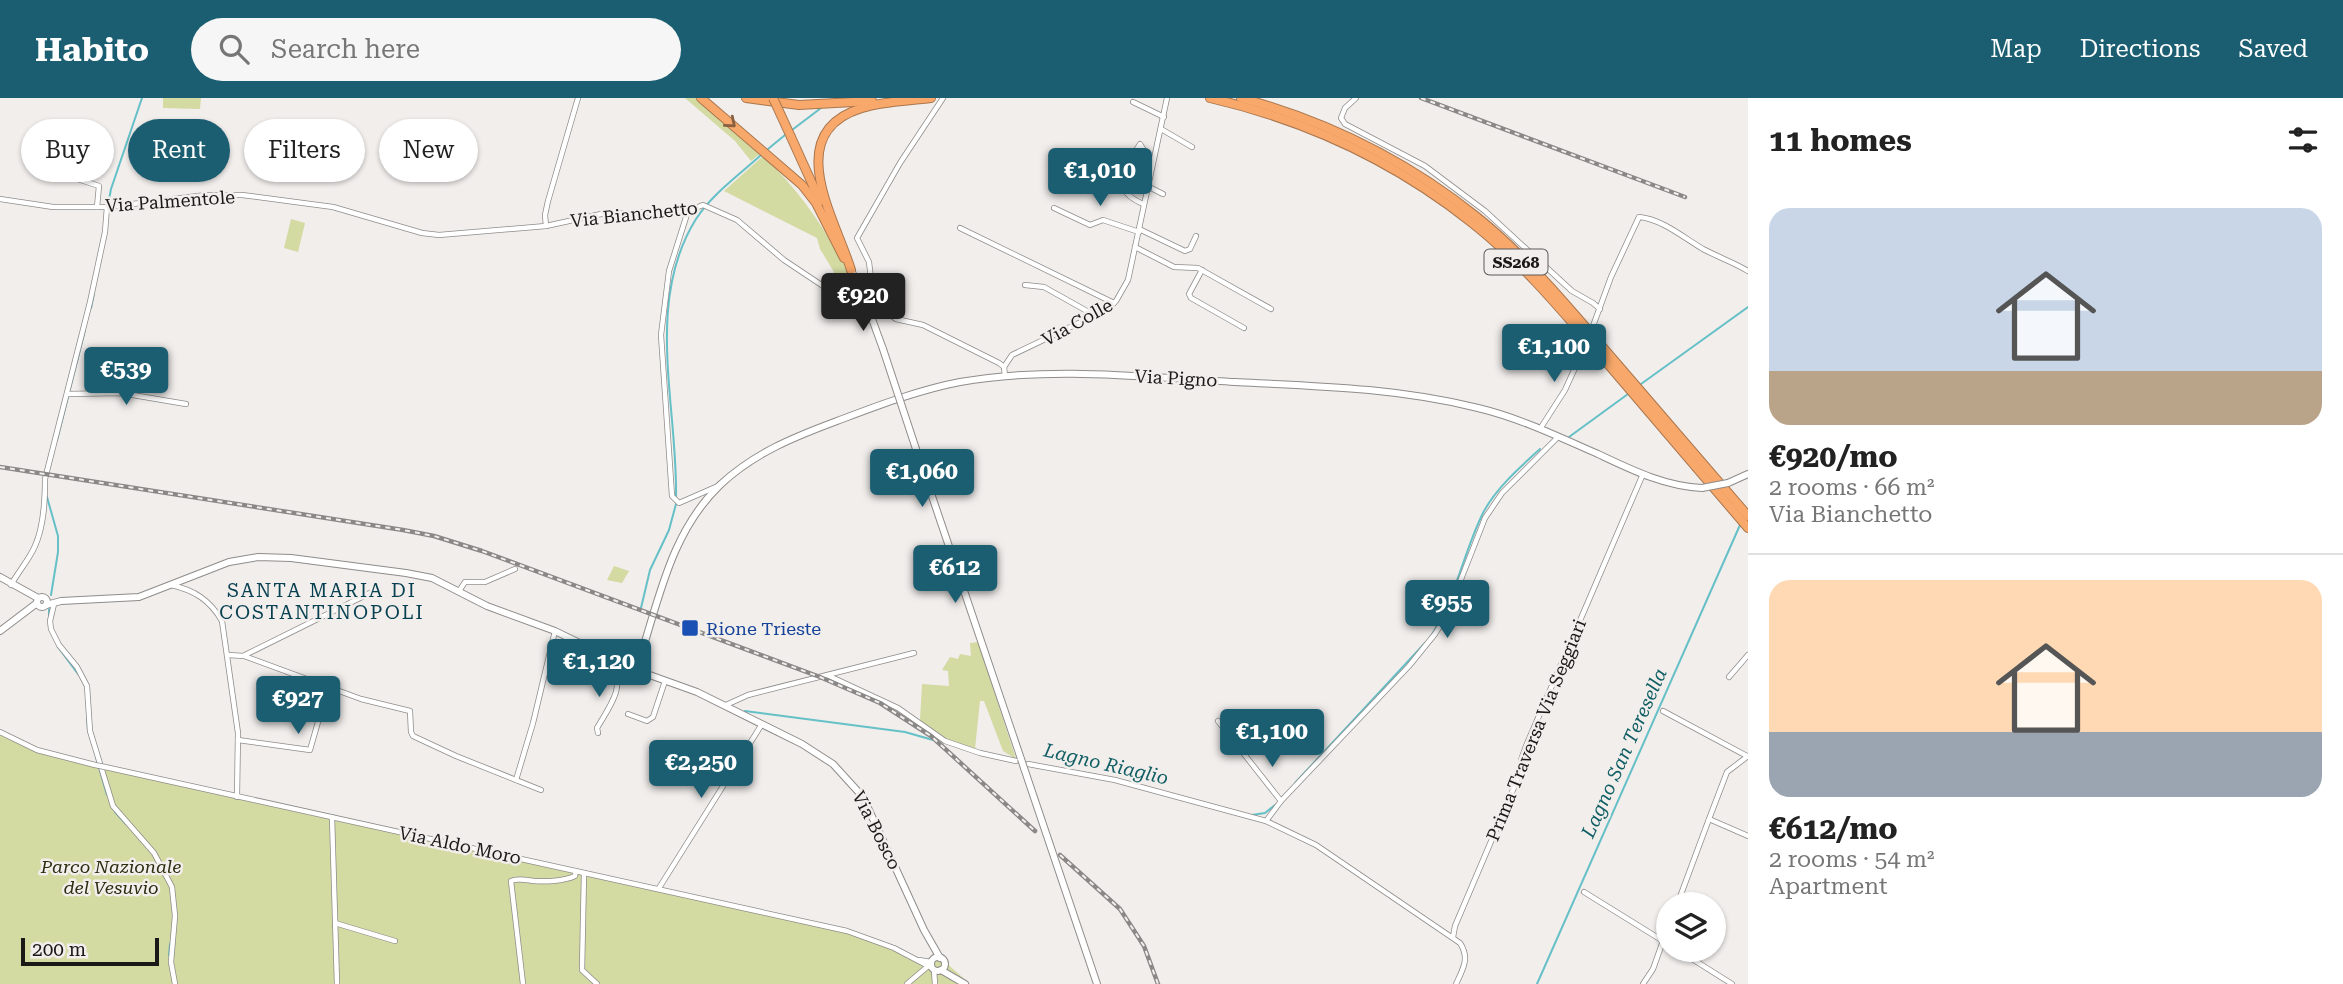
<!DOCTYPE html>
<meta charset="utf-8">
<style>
:root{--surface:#fff;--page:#f6f6f6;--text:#222;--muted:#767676;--line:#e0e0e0;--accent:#1b5e71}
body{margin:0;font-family:"Roboto Serif",serif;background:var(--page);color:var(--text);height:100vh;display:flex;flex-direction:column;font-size:26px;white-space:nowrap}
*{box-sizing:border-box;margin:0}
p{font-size:23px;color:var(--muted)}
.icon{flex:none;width:38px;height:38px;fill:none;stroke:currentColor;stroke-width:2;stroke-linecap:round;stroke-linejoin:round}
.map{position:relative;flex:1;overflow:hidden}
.details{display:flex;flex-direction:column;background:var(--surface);width:595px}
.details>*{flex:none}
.banner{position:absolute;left:21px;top:21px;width:665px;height:63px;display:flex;gap:14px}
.fabs{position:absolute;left:1656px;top:794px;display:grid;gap:14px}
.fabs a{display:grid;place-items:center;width:70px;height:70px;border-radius:50%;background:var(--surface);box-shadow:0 2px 5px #0004;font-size:35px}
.scale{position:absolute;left:21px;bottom:18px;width:138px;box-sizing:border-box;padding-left:7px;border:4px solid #1a1918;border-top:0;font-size:19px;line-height:24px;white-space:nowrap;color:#1a1918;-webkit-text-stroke:5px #f1eeec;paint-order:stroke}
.price{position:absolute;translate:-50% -60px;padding:0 16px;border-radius:7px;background:var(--accent);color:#fff;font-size:23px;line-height:46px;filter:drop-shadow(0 2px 4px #0008)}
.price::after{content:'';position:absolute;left:50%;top:42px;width:21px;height:16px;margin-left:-10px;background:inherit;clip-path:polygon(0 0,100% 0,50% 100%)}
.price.current{background:#222;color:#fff}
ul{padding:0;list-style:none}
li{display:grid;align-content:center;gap:14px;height:371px;padding:0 21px}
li+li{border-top:2px solid var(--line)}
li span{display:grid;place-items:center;height:217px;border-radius:21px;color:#555}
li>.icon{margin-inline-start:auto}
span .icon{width:126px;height:126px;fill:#fffc;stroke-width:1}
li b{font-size:30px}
h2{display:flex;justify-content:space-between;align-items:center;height:84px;padding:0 21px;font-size:30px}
.chip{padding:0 24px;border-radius:32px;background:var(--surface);box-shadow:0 2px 5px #0004;font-size:24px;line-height:63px}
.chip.current{background:var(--accent);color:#fff}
header{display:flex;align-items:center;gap:42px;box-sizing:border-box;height:98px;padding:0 35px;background:var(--accent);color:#fff}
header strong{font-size:33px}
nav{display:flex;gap:38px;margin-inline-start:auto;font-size:24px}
.search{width:490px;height:63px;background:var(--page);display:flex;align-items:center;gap:18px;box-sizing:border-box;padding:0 24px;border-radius:38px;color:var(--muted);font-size:26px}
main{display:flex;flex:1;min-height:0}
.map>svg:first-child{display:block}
.green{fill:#d3daa2}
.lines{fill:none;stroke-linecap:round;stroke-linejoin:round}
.stream{stroke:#65c0c7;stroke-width:2}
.street-casing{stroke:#8f8c8a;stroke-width:6}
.secondary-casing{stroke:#8f8c8a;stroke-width:8}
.highway-casing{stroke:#aa764d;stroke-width:10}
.street{stroke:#fff;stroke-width:4.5}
.secondary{stroke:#fff;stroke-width:6}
.highway{stroke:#f8a86a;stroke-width:8}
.rail-casing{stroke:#8a8887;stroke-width:4.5}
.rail{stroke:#f1eeec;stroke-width:2;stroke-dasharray:5;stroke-linecap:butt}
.street-bridge-casing{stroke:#8f8c8a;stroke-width:6;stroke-linecap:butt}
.secondary-bridge-casing{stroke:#8f8c8a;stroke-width:8;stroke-linecap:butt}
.highway-bridge-casing{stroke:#aa764d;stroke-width:10;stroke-linecap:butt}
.street-bridge{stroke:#fff;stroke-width:4.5}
.secondary-bridge{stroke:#fff;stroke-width:6}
.highway-bridge{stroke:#f8a86a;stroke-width:8}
.oneway{stroke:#896041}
.transit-dot{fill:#1a4fb4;stroke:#f1eeec;stroke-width:2.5}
.labels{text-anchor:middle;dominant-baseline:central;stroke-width:5;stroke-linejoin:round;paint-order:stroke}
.shield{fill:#f1eeec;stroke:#5a5958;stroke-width:2}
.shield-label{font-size:16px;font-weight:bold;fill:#1a1918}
.street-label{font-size:18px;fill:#1a1918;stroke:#f1eeec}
.transit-label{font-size:18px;fill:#164399;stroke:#f1eeec;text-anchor:start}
.park-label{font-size:18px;font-style:italic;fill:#2b2d10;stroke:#f1eeec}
.neighbourhood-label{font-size:19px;letter-spacing:2px;fill:#074050;stroke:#f1eeec}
.water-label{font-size:19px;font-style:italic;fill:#115f64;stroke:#f1eeec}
</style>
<header>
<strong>Habito</strong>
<div class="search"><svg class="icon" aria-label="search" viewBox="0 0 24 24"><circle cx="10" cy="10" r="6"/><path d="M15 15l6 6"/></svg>Search here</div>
<nav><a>Map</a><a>Directions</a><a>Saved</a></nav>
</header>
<main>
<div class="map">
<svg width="1748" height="886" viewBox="0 0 1748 886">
<rect width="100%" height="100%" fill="#f1eeec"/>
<g class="green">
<polygon points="163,0 201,0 200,11 163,10"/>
<polygon points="685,0 698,0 761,55 751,63 735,43"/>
<path d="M 763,58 C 805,97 837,148 860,200 L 842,198 L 825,187 L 827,183 L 831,184 L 834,174 L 820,151 L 817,140 L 724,93 Z"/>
<polygon points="291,121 305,125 298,154 284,150"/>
<polygon points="614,468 629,473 622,485 607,482"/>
<polygon points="978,544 1016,661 1003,653 984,603 980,603 975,651 945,641 920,622 922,586 949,588 948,573 942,572 950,559 958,561 960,556 971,558 970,545"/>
<polygon points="293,607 312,611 310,623 290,619"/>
<polygon points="0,632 35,649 78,661 854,833 925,862 943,862 970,886 0,886"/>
</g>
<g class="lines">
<g class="stream">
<polyline points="792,32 821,10"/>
<polyline points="768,51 785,37"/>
<polyline points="108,107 111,91 142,0"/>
<polyline points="91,210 94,195"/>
<polyline points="1641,286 1748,209"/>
<polyline points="1569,339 1628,296"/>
<polyline points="57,342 85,232"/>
<polyline points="47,399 58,438 58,454 51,497"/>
<path d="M 676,400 C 678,309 644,204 696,121 C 712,96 739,77 761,57"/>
<polyline points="641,510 650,472 669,432 676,406"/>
<polyline points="49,529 49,511"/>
<path d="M 1431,538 C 1455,501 1463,457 1482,417 C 1494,392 1519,370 1540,351"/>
<polyline points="58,549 78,576"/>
<polyline points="745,613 905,634 933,642"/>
<polyline points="87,614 88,633"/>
<polyline points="96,659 107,697"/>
<polyline points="1075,673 1097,677"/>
<polyline points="1295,685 1425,545"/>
<polyline points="115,714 126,726"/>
<polyline points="1252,717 1265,715 1275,707"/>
<polyline points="169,857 170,846"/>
<polyline points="1537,886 1740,427"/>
</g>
<g class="street-casing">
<g id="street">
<polyline points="1356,0 1345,10 1341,20 1345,26 1425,68 1485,113 1572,193 1593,205 1600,211"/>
<polyline points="1133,4 1164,19"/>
<polyline points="1161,31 1192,49"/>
<polyline points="1135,54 1140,46 1152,65"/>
<polyline points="32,66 99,88 97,109"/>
<path d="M 1126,77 C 1119,93 1130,100 1143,106"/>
<polyline points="1147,88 1163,96"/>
<polyline points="0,101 53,109 108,109 206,97 242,97 333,109 422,135 439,137 546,128 601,116 688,113 703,107 737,122 784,162 841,200 852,204 874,205 896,221 923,227 999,265 1004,269 1005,278"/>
<polyline points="1054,110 1090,127 1103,122 1139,134"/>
<polyline points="688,113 669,173 661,237 672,398 679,405 718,388"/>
<polyline points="546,128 545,117 548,103 578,0"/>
<polyline points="960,130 1114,205"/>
<polyline points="1139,131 1185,153 1190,151 1196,138"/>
<polyline points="1135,149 1174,169 1198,170 1271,211"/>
<polyline points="1202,172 1189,196 1191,200 1244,230"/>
<polyline points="1025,187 1044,189 1094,217"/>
<polyline points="874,205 869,164 857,140 900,65 943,0"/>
<path d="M 1593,228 L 1611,179 L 1639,119 C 1662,121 1684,140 1703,151 C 1718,159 1733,164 1748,173"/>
<polyline points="1004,269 1012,257 1108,211 1116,203 1128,182 1167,0"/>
<polyline points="67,296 121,295 186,306"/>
<polyline points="1540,331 1565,292 1584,250"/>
<path d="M 11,487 C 18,474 29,462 35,448 C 44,428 45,403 45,381 L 90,204 L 105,134 L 107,109"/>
<path d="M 171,487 C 194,492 210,502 222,523 L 238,635 L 237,699"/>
<polyline points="459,493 465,484 485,484 515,471"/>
<polyline points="54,506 50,523 51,531 59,547 77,569 87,588 90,633 113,708 154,755 172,789 175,818 171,864 175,886"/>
<polyline points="228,557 244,558 361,601 410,613 411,634 413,638 456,658 541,692"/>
<polyline points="245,557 378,491"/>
<polyline points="827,577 898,610 945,643 980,655 1016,663"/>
<polyline points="1729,579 1748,557"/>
<polyline points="726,607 748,597 914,555"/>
<polyline points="1663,613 1747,658"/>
<polyline points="628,616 647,623 653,619 665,583"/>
<polyline points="1218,623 1281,703 1266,723"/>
<polyline points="0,634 37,652 95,667"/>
<path d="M 598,635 L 597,630 C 604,618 612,607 616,594 C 618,584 618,575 620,565"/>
<polyline points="238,642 310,652 328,589"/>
<polyline points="1748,658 1727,674 1709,721 1748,738"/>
<path d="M 1028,666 L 1115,682 L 1266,723 L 1316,747 L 1460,845 C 1470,860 1463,871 1456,886"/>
<polyline points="105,669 847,833 894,850 932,870"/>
<polyline points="516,682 533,625 555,533"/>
<polyline points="1281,703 1409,568 1435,536 1447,517 1485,420 1502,395 1558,339"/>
<polyline points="332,719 337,886"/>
<polyline points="584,775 582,872 597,886"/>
<polyline points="659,790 762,626"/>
<polyline points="1584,794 1668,846"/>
<polyline points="1677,807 1709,721"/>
<polyline points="335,825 395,843"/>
<polyline points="1453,839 1455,828 1521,673 1521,662 1526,648 1643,376"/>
<polyline points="1678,852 1732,886"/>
<polyline points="919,862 931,864"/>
<polyline points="934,872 935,886"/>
<path d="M 523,886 L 511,783 C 518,780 525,782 534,783 C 546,784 564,783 575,778 L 576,773"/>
<polyline points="907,886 927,869"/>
<polyline points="1643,886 1653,871 1668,829"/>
</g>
</g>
<g class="secondary-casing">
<g id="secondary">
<polyline points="851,172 862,195"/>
<polyline points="868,210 883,251"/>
<polyline points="916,351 1021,661"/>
<polyline points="1728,385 1748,376"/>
<polyline points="0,479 38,500"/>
<circle cx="42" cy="504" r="5"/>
<polyline points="46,507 61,503 139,499 229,464 258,459 291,460 406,475 432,480 487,508 555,533 633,571 697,594 802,646 833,666 863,699 924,832 940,860"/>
<polyline points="0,533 37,505"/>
<path d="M 633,571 L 639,563 C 659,501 671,434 720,387 C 754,355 794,339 837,323 C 877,308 918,292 960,284 C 1051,268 1143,279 1235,284 C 1317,288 1398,290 1478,310 C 1520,320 1559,339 1598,356 C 1632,372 1664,388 1702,390"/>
<polyline points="1024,670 1097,886"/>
<circle cx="938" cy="866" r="7"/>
<polyline points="941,872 965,886"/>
</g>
</g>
<g class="highway-casing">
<g id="highway">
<polyline points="701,0 802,87 816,105 844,160"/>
<polyline points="746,0 799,7 872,3"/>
<path d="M 1210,0 C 1305,22 1394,63 1471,124 C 1522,164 1564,215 1607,265 C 1654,320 1701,375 1748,430"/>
<path d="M 1241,0 C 1326,23 1407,63 1477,119 C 1528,160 1570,211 1613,261 C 1658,313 1703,366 1748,418"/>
<polyline points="791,39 820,103"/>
<path d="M 851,172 C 836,122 780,35 862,10 C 884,3 909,3 931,0"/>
</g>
</g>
<use href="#street" class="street"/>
<use href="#secondary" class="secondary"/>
<use href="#highway" class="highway"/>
<g class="rail-casing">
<g id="rail">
<polyline points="1421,0 1685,99"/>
<polyline points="0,369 403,432 434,438 482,453 820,579 880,605 931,638 1035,733"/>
<polyline points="1060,757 1120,811 1144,848 1158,886"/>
</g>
</g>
<use href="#rail" class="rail"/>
<g class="street-bridge-casing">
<g id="street-bridge">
<polyline points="1584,250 1593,228"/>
<polyline points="95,667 105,669"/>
</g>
</g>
<g class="secondary-bridge-casing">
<g id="secondary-bridge">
<polyline points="862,195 868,210"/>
<polyline points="883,251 916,351"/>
<polyline points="1702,390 1728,385"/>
<polyline points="1021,661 1024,670"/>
</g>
</g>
<g class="highway-bridge-casing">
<polyline id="highway-bridge" points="773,0 791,39"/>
</g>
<use href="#street-bridge" class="street-bridge"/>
<use href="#secondary-bridge" class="secondary-bridge"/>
<use href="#highway-bridge" class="highway-bridge"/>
</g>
<defs><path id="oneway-chevron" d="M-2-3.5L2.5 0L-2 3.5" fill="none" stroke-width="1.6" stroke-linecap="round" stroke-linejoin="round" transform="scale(1.75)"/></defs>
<use class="oneway" href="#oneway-chevron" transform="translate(731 25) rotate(40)"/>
<rect class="transit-dot" x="681" y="521" width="18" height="18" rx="3.5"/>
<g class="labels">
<rect class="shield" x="1484.5" y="151.5" width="63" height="25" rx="5"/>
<g class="shield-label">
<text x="1516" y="164">SS268</text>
</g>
<g class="street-label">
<text transform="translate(170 103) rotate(-4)">Via Palmentole</text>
<text transform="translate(634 116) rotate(-6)">Via Bianchetto</text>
<text transform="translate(1077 224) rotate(-29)">Via Colle</text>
<text transform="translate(1176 280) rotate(3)">Via Pigno</text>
<text transform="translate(1536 632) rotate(-68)">Prima Traversa Via Seggiari</text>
<text transform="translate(877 732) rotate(63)">Via Bosco</text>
<text transform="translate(460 747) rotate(12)">Via Aldo Moro</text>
</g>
<g class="transit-label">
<text x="706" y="530">Rione Trieste</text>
</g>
<g class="park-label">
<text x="111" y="768">Parco Nazionale<tspan x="111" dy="21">del Vesuvio</tspan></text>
</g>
<g class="neighbourhood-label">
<text x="322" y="492">SANTA MARIA DI<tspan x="322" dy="22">COSTANTINOPOLI</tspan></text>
</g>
<g class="water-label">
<text transform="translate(1624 655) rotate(-66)">Lagno San Teresella</text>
<text transform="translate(1106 666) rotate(13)">Lagno Riaglio</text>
</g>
</g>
</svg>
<div class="fabs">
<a><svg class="icon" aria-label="layers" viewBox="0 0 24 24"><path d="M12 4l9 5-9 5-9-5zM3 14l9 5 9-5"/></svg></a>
</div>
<div class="scale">200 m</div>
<b class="price" style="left:1100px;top:110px">€1,010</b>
<b class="price current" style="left:863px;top:235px">€920</b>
<b class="price" style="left:1554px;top:286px">€1,100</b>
<b class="price" style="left:126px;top:309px">€539</b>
<b class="price" style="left:922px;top:411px">€1,060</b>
<b class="price" style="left:955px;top:507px">€612</b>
<b class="price" style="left:1447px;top:542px">€955</b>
<b class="price" style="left:599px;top:601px">€1,120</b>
<b class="price" style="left:298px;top:638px">€927</b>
<b class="price" style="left:1272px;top:671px">€1,100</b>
<b class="price" style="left:701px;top:702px">€2,250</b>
<div class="banner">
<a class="chip">Buy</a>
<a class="chip current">Rent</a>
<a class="chip">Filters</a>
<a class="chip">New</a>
</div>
</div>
<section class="details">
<h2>11 homes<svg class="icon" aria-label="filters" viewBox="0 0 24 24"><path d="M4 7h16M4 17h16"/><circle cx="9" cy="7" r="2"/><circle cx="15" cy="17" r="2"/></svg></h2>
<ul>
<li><span style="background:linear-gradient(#c9d6e8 75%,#b9a48a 0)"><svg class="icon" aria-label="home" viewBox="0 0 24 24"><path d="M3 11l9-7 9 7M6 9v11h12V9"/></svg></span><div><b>€920/mo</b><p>2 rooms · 66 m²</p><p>Via Bianchetto</p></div></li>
<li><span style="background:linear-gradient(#ffd9b3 70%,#9aa5b1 0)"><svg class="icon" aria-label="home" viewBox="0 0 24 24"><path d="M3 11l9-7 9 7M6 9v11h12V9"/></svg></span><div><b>€612/mo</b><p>2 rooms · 54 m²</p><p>Apartment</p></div></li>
</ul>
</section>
</main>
